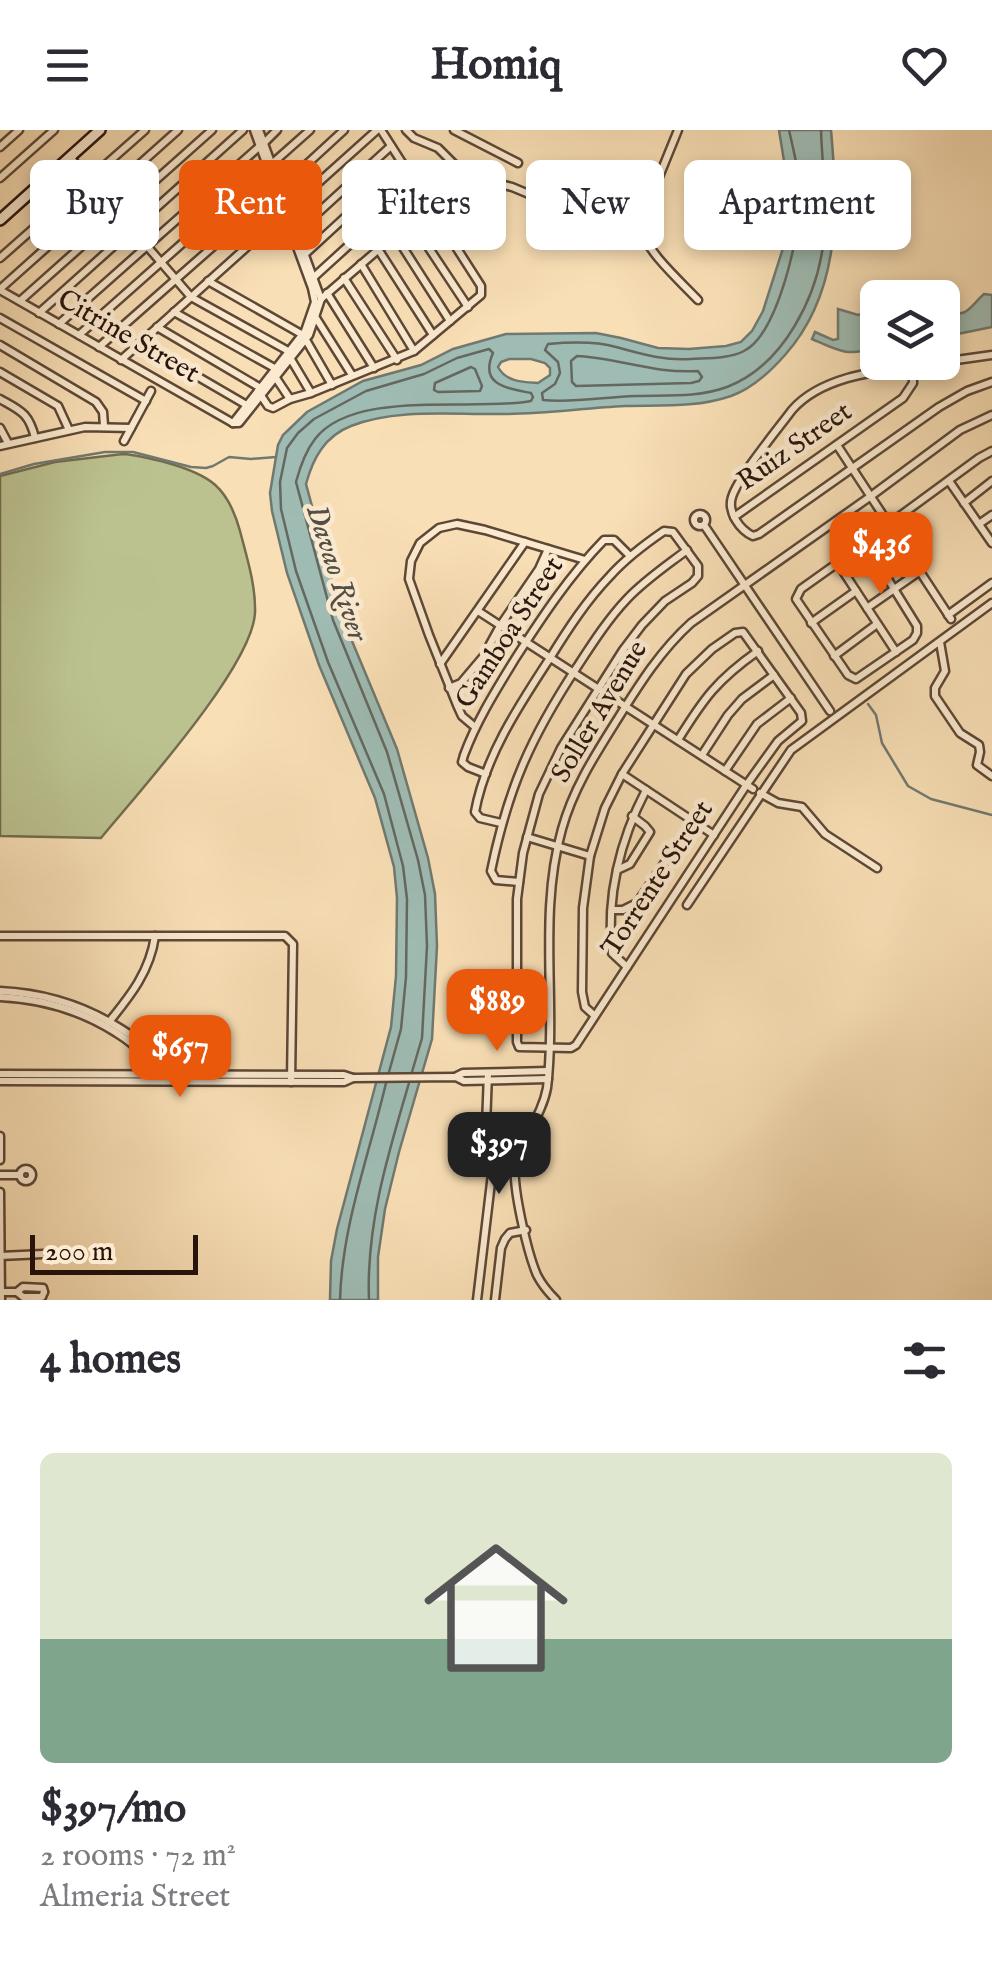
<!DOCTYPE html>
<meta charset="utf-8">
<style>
:root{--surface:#fff;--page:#f7f7f7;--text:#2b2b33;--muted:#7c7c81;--accent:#ea580c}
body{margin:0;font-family:"IM FELL English",serif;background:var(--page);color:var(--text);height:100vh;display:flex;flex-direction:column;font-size:38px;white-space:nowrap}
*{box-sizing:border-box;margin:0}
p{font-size:32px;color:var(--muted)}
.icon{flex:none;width:55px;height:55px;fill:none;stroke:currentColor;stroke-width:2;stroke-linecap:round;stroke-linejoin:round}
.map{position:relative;height:1170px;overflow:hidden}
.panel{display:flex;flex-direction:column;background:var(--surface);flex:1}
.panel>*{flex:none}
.banner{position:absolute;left:30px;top:30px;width:932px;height:90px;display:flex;gap:20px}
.controls{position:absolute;left:860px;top:150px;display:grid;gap:20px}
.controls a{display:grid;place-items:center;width:100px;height:100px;border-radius:15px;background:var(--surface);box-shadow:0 5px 15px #0003;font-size:50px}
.scale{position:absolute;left:30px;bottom:25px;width:168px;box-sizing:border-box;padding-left:10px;border:5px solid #29140b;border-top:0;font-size:28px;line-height:35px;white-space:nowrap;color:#29140b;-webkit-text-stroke:8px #fbead0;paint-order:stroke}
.price{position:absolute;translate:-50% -85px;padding:0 22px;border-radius:20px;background:var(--accent);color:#fff;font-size:32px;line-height:65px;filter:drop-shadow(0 2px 5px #0008)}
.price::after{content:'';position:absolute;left:50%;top:60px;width:30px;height:22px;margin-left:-15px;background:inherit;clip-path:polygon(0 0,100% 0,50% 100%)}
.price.on{background:#222;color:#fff}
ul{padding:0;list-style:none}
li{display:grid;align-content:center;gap:20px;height:530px;padding:0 40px}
li span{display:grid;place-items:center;height:310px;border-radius:15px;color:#555}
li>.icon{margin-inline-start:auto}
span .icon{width:180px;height:180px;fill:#fffc;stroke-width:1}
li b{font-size:42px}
h2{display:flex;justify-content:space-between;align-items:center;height:120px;padding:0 40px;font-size:42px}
.chip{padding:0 35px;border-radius:15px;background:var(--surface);box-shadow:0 5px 15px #0003;font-size:35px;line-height:90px}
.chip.on{background:var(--accent);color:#fff}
header{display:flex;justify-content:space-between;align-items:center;height:130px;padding:0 40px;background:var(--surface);font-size:45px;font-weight:700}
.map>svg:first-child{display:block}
.green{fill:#bbc290;stroke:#726b4e;stroke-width:2.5}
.water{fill:#9fbcb4;stroke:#707970;stroke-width:2.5;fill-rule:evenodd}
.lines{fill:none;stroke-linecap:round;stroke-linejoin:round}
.shore{stroke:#646860;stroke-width:2.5}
.stream{stroke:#707970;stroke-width:2.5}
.street-casing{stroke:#5d4736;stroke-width:11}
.secondary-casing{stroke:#29140b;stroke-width:14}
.street{stroke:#fbead0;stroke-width:6}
.secondary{stroke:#fbead0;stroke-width:9}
.labels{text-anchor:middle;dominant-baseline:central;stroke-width:9;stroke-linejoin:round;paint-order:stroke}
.street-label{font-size:28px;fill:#29140b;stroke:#fbead0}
.water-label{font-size:30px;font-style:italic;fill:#524f46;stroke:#fbead0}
</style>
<header><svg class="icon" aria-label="menu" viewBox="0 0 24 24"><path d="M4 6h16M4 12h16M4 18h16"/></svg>Homiq<svg class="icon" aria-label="heart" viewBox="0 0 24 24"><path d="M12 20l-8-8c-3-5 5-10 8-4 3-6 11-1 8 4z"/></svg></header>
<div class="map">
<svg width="992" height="1170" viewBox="0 0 992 1170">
<rect width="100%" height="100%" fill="#f9dfb6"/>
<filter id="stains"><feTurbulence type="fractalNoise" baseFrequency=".002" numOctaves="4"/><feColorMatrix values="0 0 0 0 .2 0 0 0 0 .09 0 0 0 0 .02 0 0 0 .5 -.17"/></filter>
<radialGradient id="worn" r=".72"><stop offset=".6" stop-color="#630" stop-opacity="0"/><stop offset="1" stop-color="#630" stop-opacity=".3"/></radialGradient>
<path class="green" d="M 123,324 C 138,325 153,329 168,333 C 210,345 228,357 240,401 C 247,428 256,456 255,483 C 252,537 138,663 101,708 L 0,706 L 0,346 L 55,332 Z"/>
<g class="water">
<path d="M 779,0 L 831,0 C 838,78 841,162 785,225 C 770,242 752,259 731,266 C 696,278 661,275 625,276 C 584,278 543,284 503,284 C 453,285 397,278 351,296 C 325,306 313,328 306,354 L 342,487 L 397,619 L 428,728 L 435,764 L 437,816 L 432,909 L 399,1022 L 385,1079 L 378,1127 L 378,1170 L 330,1170 L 331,1131 L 337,1099 L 391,897 L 396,846 L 397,768 L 394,737 L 375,668 L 319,535 L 287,443 L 272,381 L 270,363 L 278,315 L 283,305 L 307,282 L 363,251 L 421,235 L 453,219 L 506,204 L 596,203 L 621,208 L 658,218 L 689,219 L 726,216 L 741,212 L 752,201 L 763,181 L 784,115 L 790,68 ZM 509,229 L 531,229 L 545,233 L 550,238 L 550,245 L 538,253 C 523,252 506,252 498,237 L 501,232 Z"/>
<path d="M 984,164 L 992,165 L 992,197 L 943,207 L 943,179 C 968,190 968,178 984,164 Z"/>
<path d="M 838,179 L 858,185 L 877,179 L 877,218 C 846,226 841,222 812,209 L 815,202 L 833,210 L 838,209 Z"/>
</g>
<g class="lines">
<g class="shore">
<path d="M 789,0 C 794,22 800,46 800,68 C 800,104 778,204 744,221 C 729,229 707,228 691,229 C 664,231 642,224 616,217 C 595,211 570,212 548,214 L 545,220 L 558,232 L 560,243 L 555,254 L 542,263 L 543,270 C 572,273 605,267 635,266 C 666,265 697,268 727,257 C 784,235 818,166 824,108 C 828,72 822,36 821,0"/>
<path d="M 577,226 C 618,228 655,244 698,241 L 702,247 L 699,251 L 691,253 L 576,256 L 572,252 L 571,231 Z"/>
<polygon points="471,237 475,239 482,256 480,261 438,262 434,260 435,253"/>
<path d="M 389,942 L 401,899 L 406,847 L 407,769 L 403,736 L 384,664 L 328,532 L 296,441 L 281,379 L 280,352 L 287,318 L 298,303 L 314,289 L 366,261 L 424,244 L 457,228 L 489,219 L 493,223 C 479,255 506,258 531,263 L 533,267 L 531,271 C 474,282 354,258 315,309 C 305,322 300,337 296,352 L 333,490 L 387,622 L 418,730 L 425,765 L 427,816 L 422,908 L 412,942"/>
<path d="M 340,1170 C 342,1095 369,1026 386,953"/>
<path d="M 369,1170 C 366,1095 388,1024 409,953"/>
</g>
<g class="stream">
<polyline points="0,344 34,334 105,322 133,322 191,337 206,338 213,336 229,327 251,329 276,327"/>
<polyline points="868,574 876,585 882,613 908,656 931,669 992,685"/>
</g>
<g class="street-casing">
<g id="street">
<polyline points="406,0 414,8 438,18 465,45 512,57 536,67 554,80 571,102"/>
<polyline points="454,0 518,33"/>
<path d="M 678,0 L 639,96 C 647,122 679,150 698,170"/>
<polyline points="264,13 277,0"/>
<polyline points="0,17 19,0"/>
<polyline points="70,27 191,167 290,222"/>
<polyline points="0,48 54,0"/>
<polyline points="281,58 344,0"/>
<polyline points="411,91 468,177"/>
<polyline points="297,102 391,16"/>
<polyline points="395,105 450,191"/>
<polyline points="378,119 433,205"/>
<polyline points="305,124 403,34"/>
<polyline points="0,128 145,0"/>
<polyline points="361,134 414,221"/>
<polyline points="314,147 416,54"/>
<polyline points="344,148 397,230"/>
<polyline points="208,151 303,205"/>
<polyline points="0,159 178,0"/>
<polyline points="0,160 233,293"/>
<polyline points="327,163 374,238"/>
<polyline points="321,169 430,75"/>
<polyline points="20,171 212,0"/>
<polyline points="174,182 278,240"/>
<polyline points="39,183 243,0"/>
<polyline points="0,188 146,271"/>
<polyline points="316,188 352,245"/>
<polyline points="59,194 260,16"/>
<polyline points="157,197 264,260"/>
<polyline points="79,205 310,0"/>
<polyline points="306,210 332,255"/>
<polyline points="140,213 250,277"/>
<polyline points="0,215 96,272 103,282 104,296"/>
<polyline points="99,217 276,61"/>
<polyline points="289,226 311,263"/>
<polyline points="121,230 377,0"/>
<path d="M 942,232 C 894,240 826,241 792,280 C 778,299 738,347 732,367 C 727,382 740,400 753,406 L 759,404 L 939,277 L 967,261 L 992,252"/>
<polyline points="942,232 992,225"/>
<polyline points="0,242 58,276 69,300"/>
<polyline points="274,245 290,269"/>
<polyline points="258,261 268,276 273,278 290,269 311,263 414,221 481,165 481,156 381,0"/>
<path d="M 0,269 C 21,281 29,283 35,308"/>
<polyline points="233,293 239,293 309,205 321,169 259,0"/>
<polyline points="233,293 305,201 315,172 312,158 254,0"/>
<polyline points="0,298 8,313"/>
<polyline points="124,311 151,261"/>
<polyline points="837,315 951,489"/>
<polyline points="0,316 85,297 131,298"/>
<polyline points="949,351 992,413"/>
<polyline points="964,373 992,351"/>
<circle cx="700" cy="390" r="6"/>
<polyline points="734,387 903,268 913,253 913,237"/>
<polyline points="889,394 979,328 992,321"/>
<polyline points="979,394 992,385"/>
<polyline points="704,395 830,581"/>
<polygon points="860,417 864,417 871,422 917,496 917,503 913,510 856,549 848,545 796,469 801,459"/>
<polyline points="837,432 896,522"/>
<polyline points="867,478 920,441"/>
<polyline points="478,481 753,659"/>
<polyline points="948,485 992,453"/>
<polyline points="811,493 856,461"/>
<polyline points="940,512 945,541 935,558 935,566 960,603 979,615 980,622 977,635 992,646"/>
<polyline points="834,526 877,494"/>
<polyline points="440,534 525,412"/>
<polyline points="449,558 461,553 483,527 500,496 539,439 548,419"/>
<polyline points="475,597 462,586 457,575 429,505 409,449 411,431 420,413 439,398 457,394 485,400 585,430"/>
<path d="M 678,610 C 704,568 717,550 758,521"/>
<polyline points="702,625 728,585 742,569 774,545"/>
<polyline points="725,641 757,594 791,568"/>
<path d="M 486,644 L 468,637 L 462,632 L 464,625 C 477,590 496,560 515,529 C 542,487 569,446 604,410 L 614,410 L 630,426"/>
<polyline points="622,644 714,705"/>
<polyline points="760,663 778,673 802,677 825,704 877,738"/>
<path d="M 501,693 L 480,688 L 475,682 C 485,626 520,574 550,528 C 568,499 586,471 610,446 C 626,428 645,414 664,401 L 673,402 L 698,436 L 698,446 L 692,453 L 665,471 L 642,495 L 623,520 L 561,618 L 539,664 L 523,723 L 517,769 L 517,912 L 519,917 L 571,918 L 576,915 L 747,654 L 778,611 L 802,591 L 801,583 L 743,502 L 735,503 L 712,519 L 686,544 L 622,644 L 605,678 L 590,726 L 583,778 L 582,862 L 585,877 L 595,886"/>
<polyline points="527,707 590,726"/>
<polyline points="617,740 630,734 650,702 645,696 632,686"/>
<path d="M 519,752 L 496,750 L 491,741 C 508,658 531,607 577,537 C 592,514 608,489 627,469 C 645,450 666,436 687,420"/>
<polyline points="687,775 791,620 992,473"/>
<polyline points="612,780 623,780 637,773 693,691"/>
<polyline points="0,806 285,806 293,814 291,952"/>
<path d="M 627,837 L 612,823 C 606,767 620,710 646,660"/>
<path d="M 0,861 C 43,863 81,874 118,897 C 128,903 141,911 147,922 C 150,930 150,937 150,945"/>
<path d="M 0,867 C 42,869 80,880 115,902 C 123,907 135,914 140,923 C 144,930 144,938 144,946"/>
<path d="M 109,892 C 131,865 150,841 155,806"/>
<polyline points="0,944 344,945 353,948 456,947 464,951 548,949"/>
<polyline points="457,946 463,943 548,941"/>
<polyline points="0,951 344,952 353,948"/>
<polyline points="0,1006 0,1030"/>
<circle cx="26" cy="1045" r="6"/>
<polyline points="0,1045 19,1045"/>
<polyline points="0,1062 1,1170"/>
<polyline points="0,1126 43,1124"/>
<polyline points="1,1162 17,1162 23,1157 43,1158 44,1162"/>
<polyline points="17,1162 23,1167 42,1167 44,1162"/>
<polyline points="477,1170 492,1044 491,1021 486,996 488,943"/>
<polyline points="495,1170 501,1118 505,1109 510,1103 526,1100"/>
<path d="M 556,1170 C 548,1162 542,1155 537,1145 C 528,1124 510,1051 516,1030 C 524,1005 542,985 547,958 C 557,872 538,784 562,699 C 573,659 595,625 617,590 C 639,555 660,521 691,493 L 871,366 L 960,300 L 992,285"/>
</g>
</g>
<g class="secondary-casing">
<polyline id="secondary" points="0,90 100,0"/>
</g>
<use href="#street" class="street"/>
<use href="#secondary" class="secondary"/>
</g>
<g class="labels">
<g class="street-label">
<text transform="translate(128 207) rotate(30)">Citrine Street</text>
<text transform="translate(795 317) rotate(-35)">Ruiz Street</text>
<text transform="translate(510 503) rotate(-57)">Gamboa Street</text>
<text transform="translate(600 582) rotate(-59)">Soller Avenue</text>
<text transform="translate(658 749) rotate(-57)">Torrente Street</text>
</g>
<g class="water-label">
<text transform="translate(336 443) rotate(72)">Davao River</text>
</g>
</g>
<rect width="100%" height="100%" filter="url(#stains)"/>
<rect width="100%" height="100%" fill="url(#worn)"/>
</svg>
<div class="controls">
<a><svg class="icon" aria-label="layers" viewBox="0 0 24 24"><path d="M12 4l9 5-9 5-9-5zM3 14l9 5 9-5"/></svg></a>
</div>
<div class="scale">200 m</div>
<b class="price" style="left:881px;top:467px">$436</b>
<b class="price" style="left:497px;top:924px">$889</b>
<b class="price" style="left:180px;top:970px">$657</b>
<b class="price on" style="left:499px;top:1067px">$397</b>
<div class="banner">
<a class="chip">Buy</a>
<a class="chip on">Rent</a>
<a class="chip">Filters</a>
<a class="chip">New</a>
<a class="chip">Apartment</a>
</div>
</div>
<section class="panel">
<h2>4 homes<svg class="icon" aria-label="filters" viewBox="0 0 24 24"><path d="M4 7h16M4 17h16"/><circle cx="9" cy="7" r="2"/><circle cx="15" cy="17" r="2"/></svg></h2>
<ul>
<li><span style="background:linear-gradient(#dfe7d0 60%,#7fa58c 0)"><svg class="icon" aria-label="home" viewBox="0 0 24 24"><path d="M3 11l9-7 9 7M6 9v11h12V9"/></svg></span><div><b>$397/mo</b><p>2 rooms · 72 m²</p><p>Almeria Street</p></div></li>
</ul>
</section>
